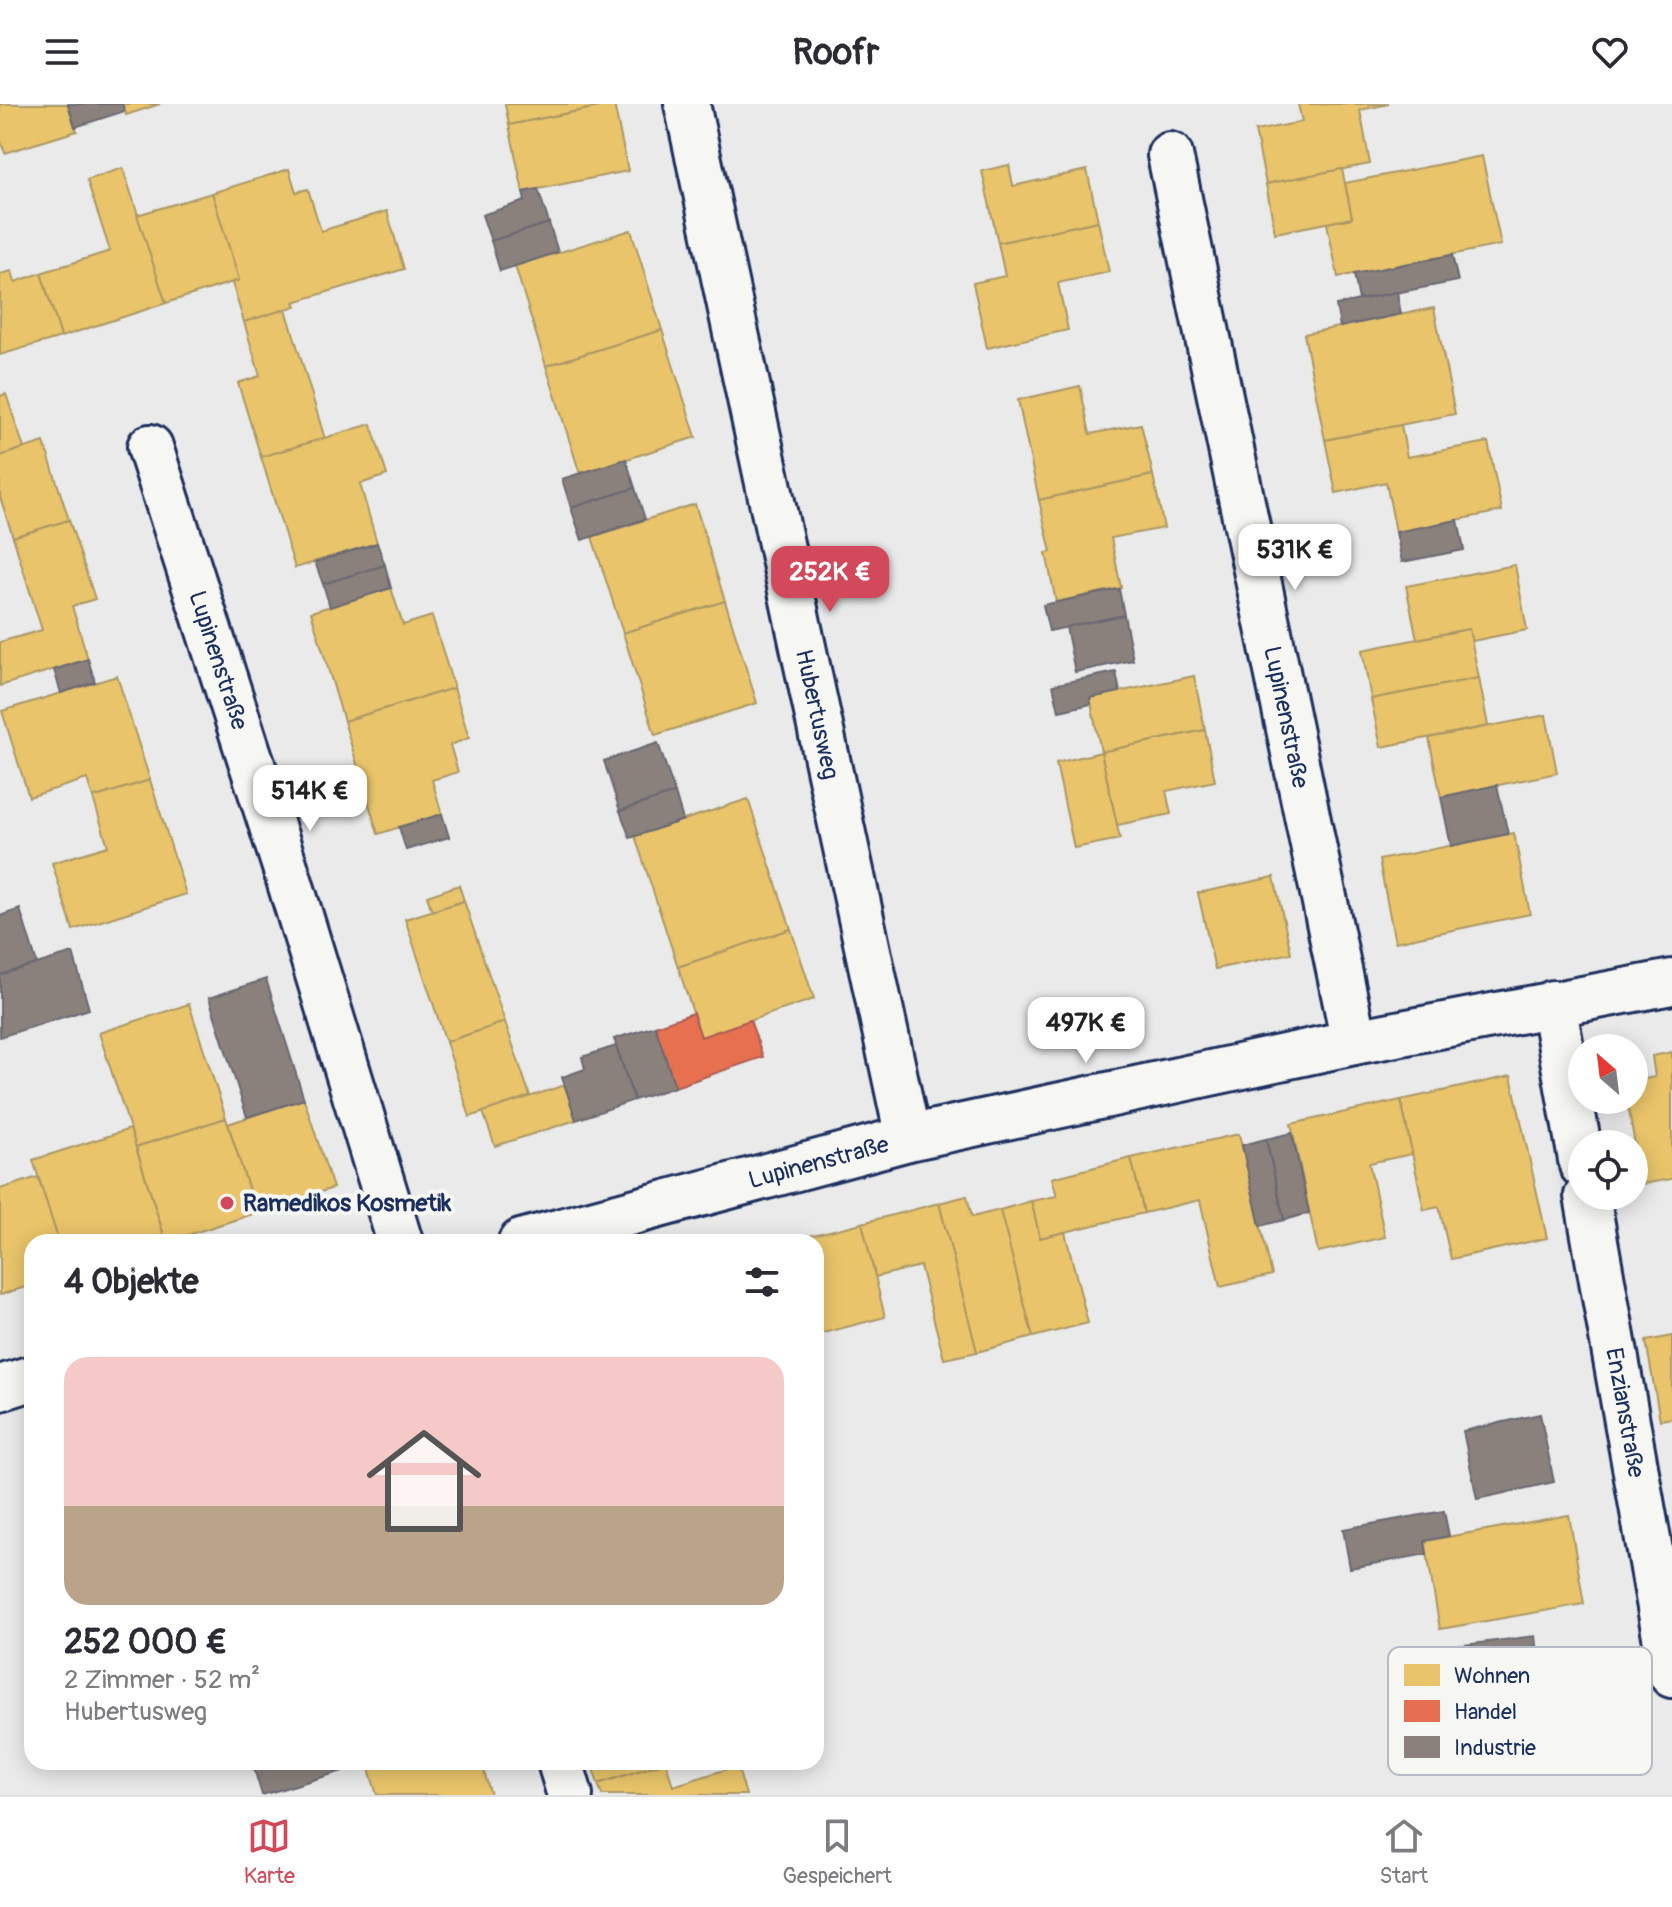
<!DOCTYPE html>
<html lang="de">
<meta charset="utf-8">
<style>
:root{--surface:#fff;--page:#f2f2f3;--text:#2b2b33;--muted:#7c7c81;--line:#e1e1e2;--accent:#d1495b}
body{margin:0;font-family:Pangolin,sans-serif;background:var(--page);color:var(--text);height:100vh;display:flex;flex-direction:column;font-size:30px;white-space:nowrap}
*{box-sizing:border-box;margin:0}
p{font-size:26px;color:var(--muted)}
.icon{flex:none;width:44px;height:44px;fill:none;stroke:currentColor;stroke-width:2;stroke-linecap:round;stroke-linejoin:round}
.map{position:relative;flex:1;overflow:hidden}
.sheet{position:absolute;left:24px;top:1130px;width:800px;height:536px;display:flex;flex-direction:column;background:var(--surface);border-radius:24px;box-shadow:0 4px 20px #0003}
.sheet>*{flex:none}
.needle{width:52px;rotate:332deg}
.tools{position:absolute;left:1568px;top:930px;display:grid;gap:16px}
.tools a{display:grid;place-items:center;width:80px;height:80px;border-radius:50%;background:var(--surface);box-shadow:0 4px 20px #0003;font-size:40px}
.price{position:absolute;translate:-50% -68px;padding:0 18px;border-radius:16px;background:#fff;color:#222;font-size:26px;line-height:52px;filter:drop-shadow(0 2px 4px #0008)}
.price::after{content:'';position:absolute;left:50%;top:48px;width:24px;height:18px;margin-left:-12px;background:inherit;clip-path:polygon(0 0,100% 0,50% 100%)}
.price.on{background:var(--accent);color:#fff}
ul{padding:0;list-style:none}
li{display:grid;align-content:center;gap:16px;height:424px;padding:0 40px}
li span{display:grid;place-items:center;height:248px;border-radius:24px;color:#555}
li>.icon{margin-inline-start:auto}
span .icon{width:144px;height:144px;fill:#fffc;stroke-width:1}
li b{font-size:34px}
h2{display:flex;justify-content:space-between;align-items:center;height:96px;padding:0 40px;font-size:34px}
header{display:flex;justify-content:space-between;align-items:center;height:104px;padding:0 40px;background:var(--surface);font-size:36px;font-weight:800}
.tab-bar{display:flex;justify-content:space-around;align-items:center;height:112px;border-top:2px solid var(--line);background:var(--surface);font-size:22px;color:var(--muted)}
.tab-bar a{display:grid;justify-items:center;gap:4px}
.tab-bar .on{color:var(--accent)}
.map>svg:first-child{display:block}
.homes{fill:#e9c46a;stroke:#ab9766;stroke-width:2}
.shops{fill:#e76f51;stroke:#aa5c55;stroke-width:2}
.industry{fill:#8a817c;stroke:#696873;stroke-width:2}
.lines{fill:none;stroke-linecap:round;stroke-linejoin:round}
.street-casing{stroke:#1b2f5e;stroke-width:50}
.street{stroke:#f6f6f2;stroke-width:44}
.poi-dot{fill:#d1495b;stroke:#f6f6f2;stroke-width:3}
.labels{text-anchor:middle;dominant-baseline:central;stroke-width:8;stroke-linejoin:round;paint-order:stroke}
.street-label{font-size:24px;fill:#1b2f5e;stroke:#f6f6f2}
.poi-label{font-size:24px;font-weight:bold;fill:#1b2f5e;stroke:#f6f6f2;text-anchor:start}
.key{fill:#f6f6f2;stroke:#b4bac6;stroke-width:2}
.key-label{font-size:22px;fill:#1b2f5e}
</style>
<header><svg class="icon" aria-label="menu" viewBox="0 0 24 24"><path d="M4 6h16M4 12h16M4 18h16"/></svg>Roofr<svg class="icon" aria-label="heart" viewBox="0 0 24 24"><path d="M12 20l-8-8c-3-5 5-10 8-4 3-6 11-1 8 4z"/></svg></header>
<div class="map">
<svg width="1672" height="1691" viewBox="0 0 1672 1691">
<rect width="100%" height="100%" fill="#e9eae9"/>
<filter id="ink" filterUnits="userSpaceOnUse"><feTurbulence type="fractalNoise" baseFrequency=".0125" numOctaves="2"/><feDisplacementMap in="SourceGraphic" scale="16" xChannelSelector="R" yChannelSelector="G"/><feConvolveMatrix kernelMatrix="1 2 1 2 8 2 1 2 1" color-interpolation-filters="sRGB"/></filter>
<g filter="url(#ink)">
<g class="homes">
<polygon points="0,0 68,0 77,27 5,49 0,35"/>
<polygon points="122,0 160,0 126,11"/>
<polygon points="505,0 613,0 509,21"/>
<polygon points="614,0 628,67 523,88 509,21"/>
<polygon points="1298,0 1389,0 1360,6 1370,60 1266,80 1255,27 1302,18"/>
<polygon points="1482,52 1501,141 1338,173 1327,119 1352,114 1345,79"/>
<polygon points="1009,61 1013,82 1087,66 1098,117 998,139 982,67"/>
<polygon points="123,64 166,199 61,233 41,169 110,147 87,76"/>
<polygon points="289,65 296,88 308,85 321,127 387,107 404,165 294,198 296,202 244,218 232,179 239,176 212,89"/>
<polygon points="1342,65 1352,114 1275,129 1266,80"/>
<polygon points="212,89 239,176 166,199 137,111"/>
<polygon points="1098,117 1109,168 1058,179 1068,226 987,244 973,179 1005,172 998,139"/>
<polygon points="631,126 662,226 546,262 515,162"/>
<polygon points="12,167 15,178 41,169 61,233 0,251 0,170"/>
<polygon points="1434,204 1455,310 1325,336 1304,230"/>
<polygon points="286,205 325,335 261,353 238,279 260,272 244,218"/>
<polygon points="662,226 696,333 580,370 546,262"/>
<polygon points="1080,282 1090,330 1141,320 1153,371 1039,396 1018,296"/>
<polygon points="6,290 24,344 0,352 0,292"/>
<polygon points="371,320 387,371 360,380 377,439 295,464 261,353"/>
<polygon points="1401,321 1407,353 1488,338 1502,407 1396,428 1386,378 1336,389 1325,336"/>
<polygon points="44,338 69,416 13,433 0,393 0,352"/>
<polygon points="1153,371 1164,424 1111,434 1121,484 1056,498 1046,449 1051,448 1039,396"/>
<polygon points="695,400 725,497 623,529 592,433"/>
<polygon points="69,416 95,495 72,502 88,555 0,582 0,538 42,526 13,433"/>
<polygon points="1515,461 1527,526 1472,537 1469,525 1417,535 1406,482"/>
<polygon points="391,484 403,521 432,512 454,584 344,617 311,508"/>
<polygon points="725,497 757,599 655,631 623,529"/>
<polygon points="1469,525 1479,574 1371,595 1362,546"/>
<polygon points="117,572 150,676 93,694 87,675 29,693 2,607"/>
<polygon points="1194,572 1205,626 1101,648 1090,594"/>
<polygon points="1479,574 1488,622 1381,643 1371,595"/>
<polygon points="454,584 469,634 450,641 458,668 432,676 442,710 378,730 344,617"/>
<polygon points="1546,611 1557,669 1441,693 1429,634"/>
<polygon points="1205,626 1215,677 1166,687 1171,710 1117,721 1101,648"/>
<polygon points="1101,648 1120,735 1074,744 1056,659"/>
<polygon points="150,676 186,790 73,826 52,759 108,742 93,694"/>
<polygon points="748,695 791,825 678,863 635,732"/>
<polygon points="1514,729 1530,810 1395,838 1379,756"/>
<polygon points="1274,773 1291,849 1215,865 1198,789"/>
<polygon points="459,781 464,797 432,807 427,792"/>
<polygon points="464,797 505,918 446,938 405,815"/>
<polygon points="791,825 814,895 701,933 678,863"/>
<polygon points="189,900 226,1014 136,1043 99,929"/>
<polygon points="505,918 530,992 470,1013 446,938"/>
<polygon points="1672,948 1672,1075 1642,1080 1627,996 1634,996 1634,977 1655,973 1652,952"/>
<polygon points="1511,972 1547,1134 1451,1155 1439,1103 1424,1106 1401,996"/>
<polygon points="565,981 576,1016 495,1042 483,1008"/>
<polygon points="304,995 333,1084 256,1109 228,1020"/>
<polygon points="1401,996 1412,1050 1369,1059 1385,1133 1318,1148 1291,1020"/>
<polygon points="226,1014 256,1109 166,1138 136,1043"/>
<polygon points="130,1025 166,1138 59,1138 33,1056"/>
<polygon points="1239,1030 1272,1171 1220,1183 1200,1096 1144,1109 1131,1054"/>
<polygon points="1131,1054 1144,1109 1040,1134 1031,1097 1057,1092 1052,1074"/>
<polygon points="38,1073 59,1138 32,1138 32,1181 0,1191 0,1085"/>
<polygon points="967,1092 972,1113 1000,1106 1033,1233 977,1248 939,1099"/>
<polygon points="1031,1097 1040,1134 1065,1128 1088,1219 1033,1233 1000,1106"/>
<polygon points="939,1099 977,1248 944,1255 920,1162 875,1173 862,1119"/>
<polygon points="862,1119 885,1213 816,1231 816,1138 785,1138"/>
<polygon points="1672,1232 1672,1314 1660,1316 1646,1237"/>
<polygon points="1569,1411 1584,1500 1440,1525 1425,1437"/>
<polygon points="367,1658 481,1658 491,1691 377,1691"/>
<polygon points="591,1658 667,1658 598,1680"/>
<polygon points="666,1658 673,1682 737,1662 746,1691 602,1691 598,1680"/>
</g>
<polygon class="shops" points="693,909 701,933 750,916 763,953 675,983 655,922"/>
<g class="industry">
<polygon points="68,0 122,0 125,7 75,23"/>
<polygon points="538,85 549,119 491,137 482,111 525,97 523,88"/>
<polygon points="549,119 558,148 500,167 491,137"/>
<polygon points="1452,151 1458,177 1359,196 1354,170"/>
<polygon points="1397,188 1401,210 1340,223 1336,201"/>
<polygon points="626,355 635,384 571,404 562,375"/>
<polygon points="635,384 645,415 582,436 571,404"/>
<polygon points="1458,416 1464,446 1402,458 1396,428"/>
<polygon points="377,439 385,461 323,480 315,458"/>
<polygon points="385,461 391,484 330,503 323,480"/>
<polygon points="1119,485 1124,511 1049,527 1043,501"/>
<polygon points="1124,511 1133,556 1075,568 1066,523"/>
<polygon points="88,555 95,578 61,589 54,566"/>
<polygon points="1116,568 1120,588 1090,594 1091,600 1059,607 1053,581"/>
<polygon points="658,639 675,689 620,707 604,657"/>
<polygon points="1497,681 1508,730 1451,742 1441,693"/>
<polygon points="675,689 683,716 630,734 620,707"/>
<polygon points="442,710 449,733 406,746 399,723"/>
<polygon points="20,805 37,860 0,871 0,812"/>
<polygon points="73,849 89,905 0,933 0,871"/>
<polygon points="266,875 304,995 247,1013 209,894"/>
<polygon points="655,922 675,983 634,996 614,935"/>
<polygon points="616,942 634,996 576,1016 562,973 585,965 582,953"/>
<polygon points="1292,1029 1309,1109 1284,1116 1266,1035"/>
<polygon points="1266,1035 1284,1116 1260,1122 1242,1041"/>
<polygon points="1540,1310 1554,1378 1477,1395 1463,1327"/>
<polygon points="1444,1407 1449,1432 1425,1437 1427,1450 1350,1464 1343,1425"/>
<polygon points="1535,1532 1540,1579 1459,1588 1455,1542"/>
<polygon points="252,1658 355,1658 356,1663 262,1691"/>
</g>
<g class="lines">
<g class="street-casing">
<g id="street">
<path id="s1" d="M 687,0 L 908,1034"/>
<path id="s2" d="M 1170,51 L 1354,938"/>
<path id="s3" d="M 150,343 L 287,769 L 400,1138"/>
<polyline points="1553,899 1582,1061"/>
<path id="s4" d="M 1587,1092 L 1672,1571"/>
<path id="s5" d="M 521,1138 L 908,1034 L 1354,938 L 1672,878"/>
<polyline points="0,1284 32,1274"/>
<polyline points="560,1658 570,1691"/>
</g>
</g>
<use href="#street" class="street"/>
</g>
</g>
<circle class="poi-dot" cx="227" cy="1099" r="8"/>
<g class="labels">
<g class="street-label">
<text stroke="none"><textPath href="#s3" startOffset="224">Lupinenstraße</textPath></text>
<text stroke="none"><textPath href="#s1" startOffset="624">Hubertusweg</textPath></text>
<text stroke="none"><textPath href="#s2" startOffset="574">Lupinenstraße</textPath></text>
<text stroke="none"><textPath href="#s5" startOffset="308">Lupinenstraße</textPath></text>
<text stroke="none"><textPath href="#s4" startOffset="220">Enzianstraße</textPath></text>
</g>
<g class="poi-label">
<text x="243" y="1099">Ramedikos Kosmetik</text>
</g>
</g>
<rect x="1388" y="1543" width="264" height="128" rx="12" class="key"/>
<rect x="1404" y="1560" width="36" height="22" fill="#e9c46a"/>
<rect x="1404" y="1596" width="36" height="22" fill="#e76f51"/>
<rect x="1404" y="1632" width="36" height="22" fill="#8a817c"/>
<g class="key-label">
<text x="1454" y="1579">Wohnen</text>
<text x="1454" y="1615">Handel</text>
<text x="1454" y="1651">Industrie</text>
</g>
</svg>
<div class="tools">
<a><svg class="needle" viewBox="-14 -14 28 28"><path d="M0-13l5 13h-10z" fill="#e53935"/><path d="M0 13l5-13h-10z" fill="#7c7c81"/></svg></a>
<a><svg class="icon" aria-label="locate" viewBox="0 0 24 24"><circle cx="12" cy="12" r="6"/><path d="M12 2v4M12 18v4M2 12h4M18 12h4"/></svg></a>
</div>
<b class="price" style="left:1295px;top:488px">531K €</b>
<b class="price on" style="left:830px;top:510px">252K €</b>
<b class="price" style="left:310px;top:729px">514K €</b>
<b class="price" style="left:1086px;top:961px">497K €</b>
<section class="sheet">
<h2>4 Objekte<svg class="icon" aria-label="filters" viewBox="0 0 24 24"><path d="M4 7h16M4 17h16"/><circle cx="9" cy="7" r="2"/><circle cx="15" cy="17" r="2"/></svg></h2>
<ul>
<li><span style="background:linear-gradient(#f6c9c9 60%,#b9a48a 0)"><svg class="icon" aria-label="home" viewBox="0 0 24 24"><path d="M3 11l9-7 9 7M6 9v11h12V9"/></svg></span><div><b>252 000 €</b><p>2 Zimmer · 52 m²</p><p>Hubertusweg</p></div></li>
</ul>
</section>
</div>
<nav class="tab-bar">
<a class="on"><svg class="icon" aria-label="map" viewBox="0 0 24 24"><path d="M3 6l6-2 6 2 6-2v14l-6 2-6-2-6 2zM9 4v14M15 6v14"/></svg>Karte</a>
<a><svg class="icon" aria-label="saved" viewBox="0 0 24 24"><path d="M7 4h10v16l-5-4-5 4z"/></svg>Gespeichert</a>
<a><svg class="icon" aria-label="home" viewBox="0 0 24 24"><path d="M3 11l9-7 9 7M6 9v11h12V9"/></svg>Start</a>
</nav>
